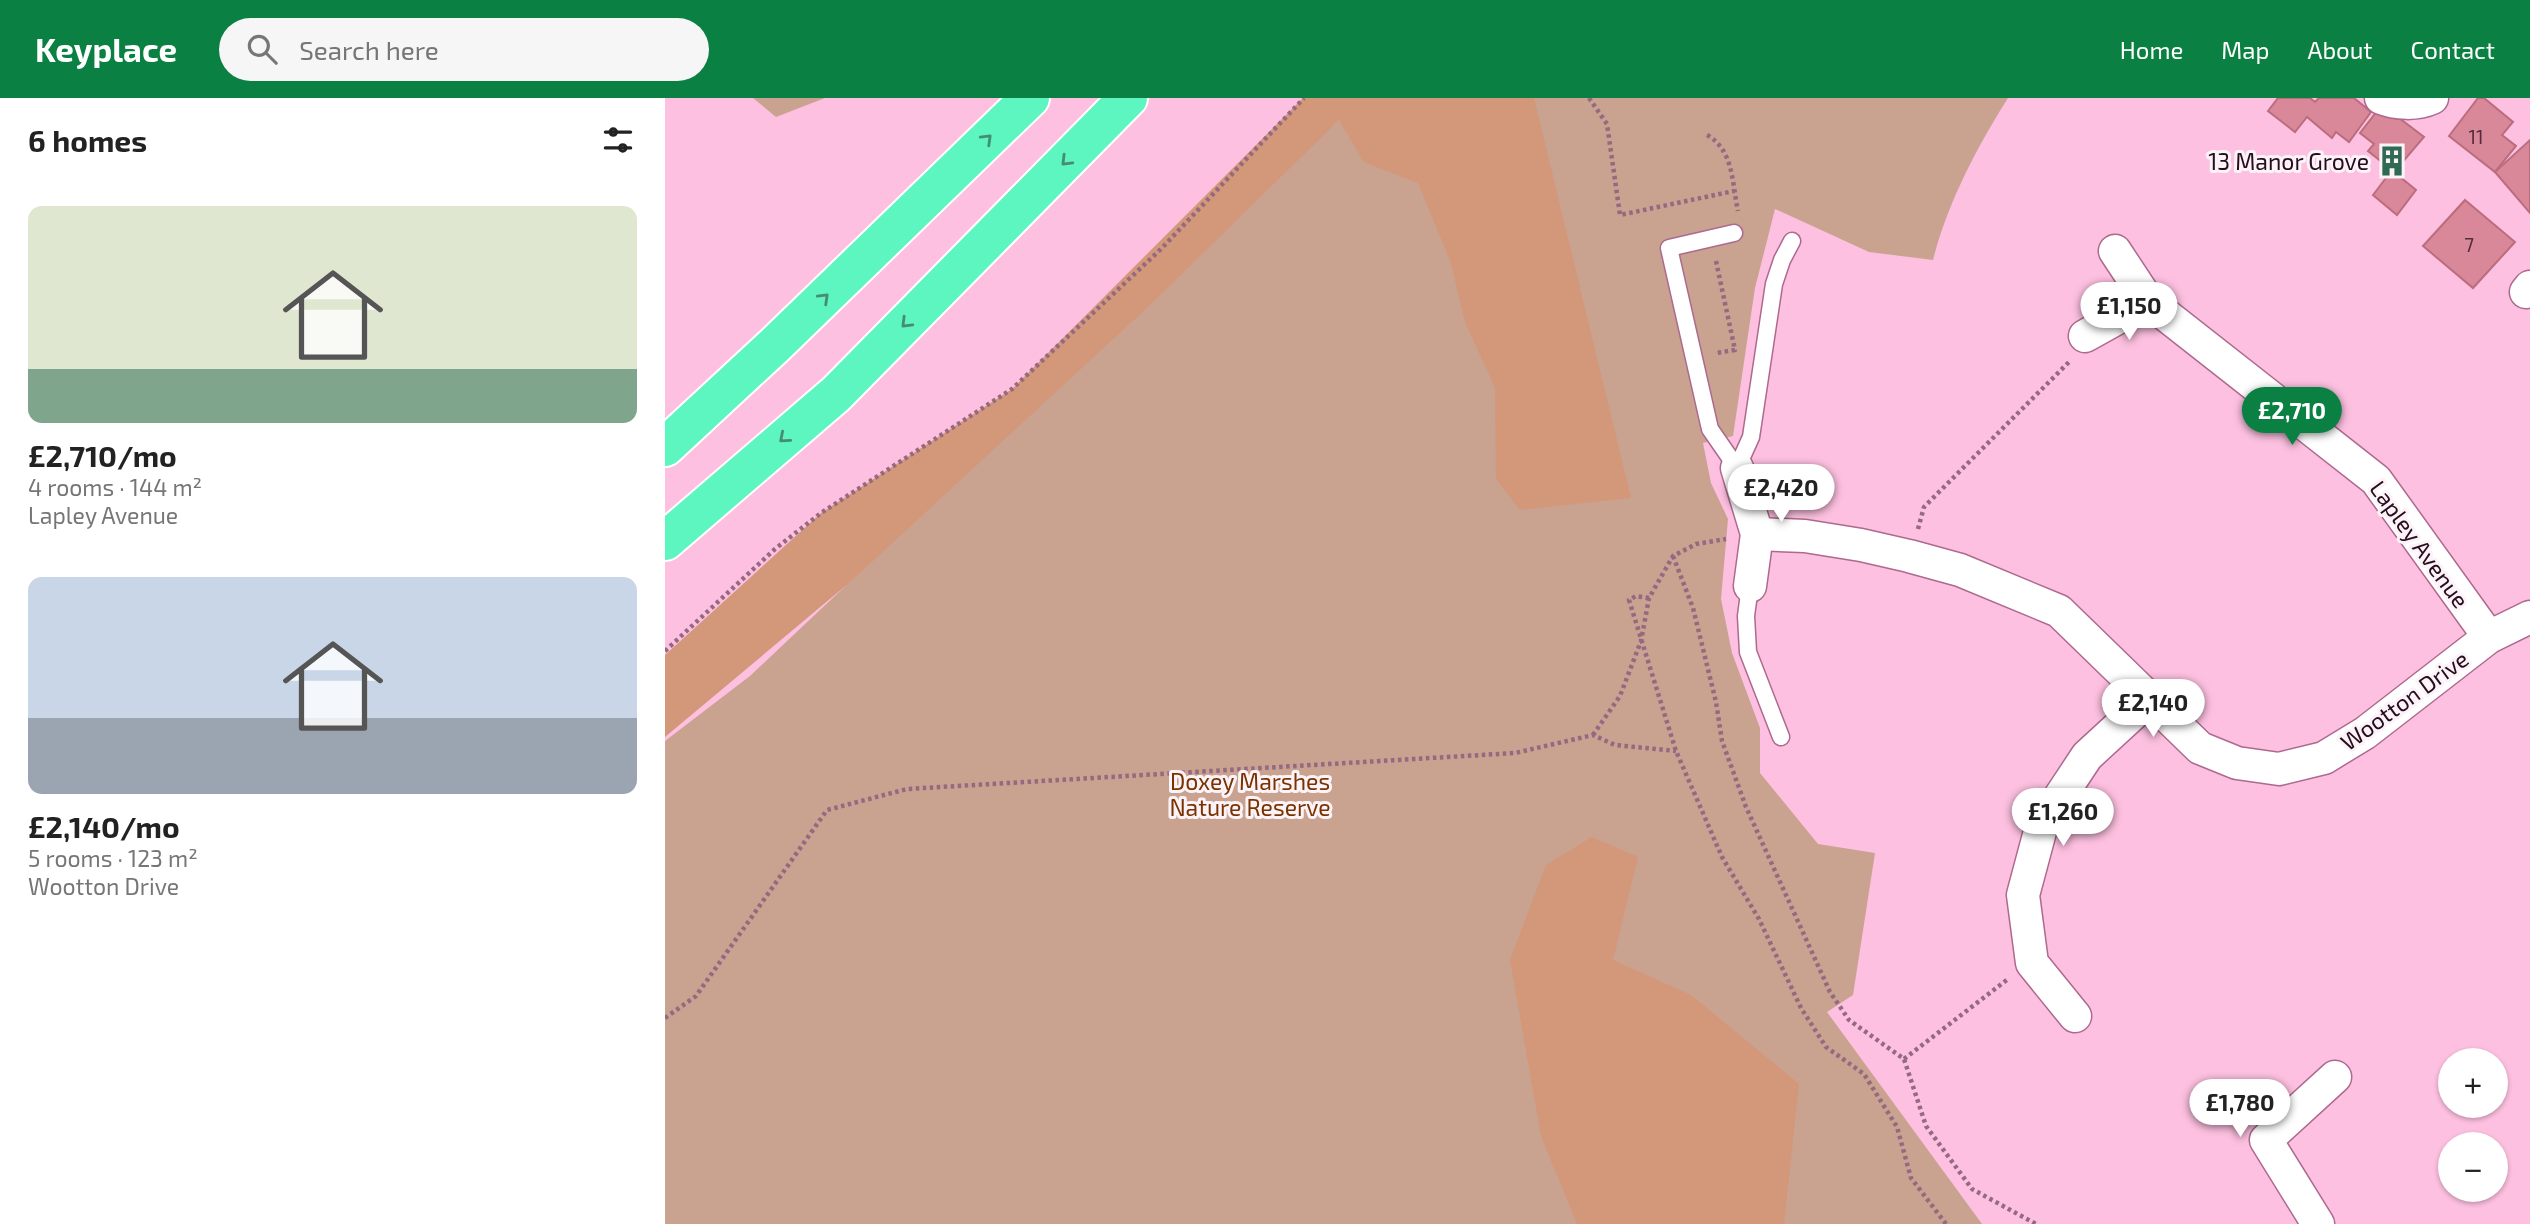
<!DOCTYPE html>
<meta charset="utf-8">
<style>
:root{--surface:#fff;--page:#f6f6f6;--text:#222;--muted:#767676;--accent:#0b8043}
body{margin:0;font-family:"Exo 2",sans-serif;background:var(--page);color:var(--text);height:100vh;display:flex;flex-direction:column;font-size:26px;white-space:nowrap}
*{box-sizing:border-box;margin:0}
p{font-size:23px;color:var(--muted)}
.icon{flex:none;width:38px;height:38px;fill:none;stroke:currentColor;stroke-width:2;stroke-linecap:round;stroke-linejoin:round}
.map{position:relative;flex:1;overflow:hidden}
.side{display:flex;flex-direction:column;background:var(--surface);width:665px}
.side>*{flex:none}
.controls{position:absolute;left:1773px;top:950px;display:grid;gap:14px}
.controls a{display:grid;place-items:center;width:70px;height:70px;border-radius:50%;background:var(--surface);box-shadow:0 2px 5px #0004;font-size:35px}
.price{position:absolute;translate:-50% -60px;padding:0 16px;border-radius:24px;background:#fff;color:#222;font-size:23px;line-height:46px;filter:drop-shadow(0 2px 4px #0008)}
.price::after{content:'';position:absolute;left:50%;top:42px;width:21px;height:16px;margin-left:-10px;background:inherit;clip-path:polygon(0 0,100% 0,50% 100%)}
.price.selected{background:var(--accent);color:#fff}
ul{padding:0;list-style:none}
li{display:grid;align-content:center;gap:14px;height:371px;padding:0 28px}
li span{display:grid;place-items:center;height:217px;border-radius:14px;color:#555}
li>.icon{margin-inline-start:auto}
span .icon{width:126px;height:126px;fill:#fffc;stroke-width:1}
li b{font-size:30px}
h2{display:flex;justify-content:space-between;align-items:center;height:84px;padding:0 28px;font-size:30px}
header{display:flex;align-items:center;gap:42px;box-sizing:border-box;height:98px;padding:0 35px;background:var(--accent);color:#fff}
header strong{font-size:33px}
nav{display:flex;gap:38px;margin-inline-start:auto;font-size:24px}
.search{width:490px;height:63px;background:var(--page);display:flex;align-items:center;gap:18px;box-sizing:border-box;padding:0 24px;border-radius:38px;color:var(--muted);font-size:26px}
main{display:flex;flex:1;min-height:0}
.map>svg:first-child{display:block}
.green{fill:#c9a290}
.forest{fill:#d39779}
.building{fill:#d98899;stroke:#bb6d7d;stroke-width:2}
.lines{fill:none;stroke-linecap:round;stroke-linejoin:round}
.service-casing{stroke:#ae698e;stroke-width:19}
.minor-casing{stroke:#ae698e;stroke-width:35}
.motorway-casing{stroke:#fff;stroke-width:42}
.path{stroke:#956980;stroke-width:4.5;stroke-dasharray:3.5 3.5;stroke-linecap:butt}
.service{stroke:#fff;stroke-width:16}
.minor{stroke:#fff;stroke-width:32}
.motorway{stroke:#5df5c0;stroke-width:38}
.oneway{stroke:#458d76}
.labels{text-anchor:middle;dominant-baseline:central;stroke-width:6;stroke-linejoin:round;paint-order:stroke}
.number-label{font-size:19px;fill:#542c3b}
.poi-label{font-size:23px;fill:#270d1c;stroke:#fbf3f7;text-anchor:end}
.street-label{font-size:23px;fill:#270d1c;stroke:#fbf3f7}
.park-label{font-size:23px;fill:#7a3200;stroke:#fbf3f7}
</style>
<header>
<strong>Keyplace</strong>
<div class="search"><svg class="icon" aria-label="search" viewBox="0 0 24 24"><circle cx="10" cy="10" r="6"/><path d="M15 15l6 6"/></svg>Search here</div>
<nav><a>Home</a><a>Map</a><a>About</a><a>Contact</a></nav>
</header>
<main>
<section class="side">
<h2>6 homes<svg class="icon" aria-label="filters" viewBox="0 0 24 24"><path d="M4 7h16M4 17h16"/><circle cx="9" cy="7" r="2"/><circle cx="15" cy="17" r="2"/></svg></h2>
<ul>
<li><span style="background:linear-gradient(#dfe7d0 75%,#7fa58c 0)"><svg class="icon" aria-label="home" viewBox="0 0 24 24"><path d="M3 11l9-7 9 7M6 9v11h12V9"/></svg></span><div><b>£2,710/mo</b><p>4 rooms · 144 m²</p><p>Lapley Avenue</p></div></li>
<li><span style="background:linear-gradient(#c9d6e8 65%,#9aa5b1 0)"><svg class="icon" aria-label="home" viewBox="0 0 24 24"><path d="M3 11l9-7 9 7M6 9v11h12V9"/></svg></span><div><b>£2,140/mo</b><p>5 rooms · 123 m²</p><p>Wootton Drive</p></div></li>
</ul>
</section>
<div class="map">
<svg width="1865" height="1126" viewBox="0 0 1865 1126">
<rect width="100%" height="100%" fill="#fdc0e0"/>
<g class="green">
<polygon points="88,0 160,0 111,19"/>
<path d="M 697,0 L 1343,0 C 1311,51 1283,104 1268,162 L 1204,154 L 1110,111 L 1090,190 L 1068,338 L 1038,345 L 1046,385 L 1063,421 L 1056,501 L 1067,555 L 1095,630 L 1095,675 L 1153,746 L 1210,755 L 1188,897 L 1162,914 L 1317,1126 L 0,1126 L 0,643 L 85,578 Z"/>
</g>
<g class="forest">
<polygon points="638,0 869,0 966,400 855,412 831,381 830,290 800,224 786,165 753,85 699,64 674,22 486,206 184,485 0,639 0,557 156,415 347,291"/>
<polygon points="927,739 973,759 948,862 1026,897 1134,986 1119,1126 912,1126 876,1038 845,862 881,767"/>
</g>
<g class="building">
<polygon points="1613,0 1645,0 1650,4 1654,0 1689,0 1706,14 1684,44 1671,34 1667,40 1642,19 1630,34 1603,13"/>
<polygon points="1813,0 1819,0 1848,24 1837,37 1851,48 1830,74 1784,38"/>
<polygon points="1717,7 1759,39 1729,74 1751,92 1732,117 1708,97 1727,72 1703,53 1709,46 1695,35"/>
<polygon points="1865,42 1865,115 1830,74"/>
<polygon points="1800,102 1850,144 1808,190 1758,148"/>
</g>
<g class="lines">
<g class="service-casing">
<g id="service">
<polyline points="1069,135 1004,150 1045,331 1072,370"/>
<polyline points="1072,370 1086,339 1109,186 1117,162 1127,143"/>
<polyline points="1085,488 1081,518 1083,554 1116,639"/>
</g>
</g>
<g class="minor-casing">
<g id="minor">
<path d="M 1716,0 C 1731,6 1752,7 1767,0"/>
<polyline points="1450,153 1483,203 1711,382 1824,539"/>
<polyline points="1861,194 1865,189"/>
<polyline points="1420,238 1483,203"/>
<polyline points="1072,370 1092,436 1085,488"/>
<polyline points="1092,436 1140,438 1196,447 1244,458 1295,472 1394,513 1535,650 1572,665 1614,671 1659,660 1700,635 1824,539 1865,519"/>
<polyline points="1410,918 1367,865 1358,797 1377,726 1422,658 1484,601"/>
<polyline points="1653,1126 1601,1042 1670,979"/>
</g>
</g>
<g class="motorway-casing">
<g id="motorway">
<polyline points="0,349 110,247 365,0"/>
<polyline points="0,443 171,296 463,0"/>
</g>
</g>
<g class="path">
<polyline points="924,0 942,26 955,117 1069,93"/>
<path d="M 1042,37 C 1069,52 1067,86 1073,113"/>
<polyline points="1051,163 1070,252 1051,255"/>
<polyline points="1253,431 1259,409 1405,263"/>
<polyline points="1008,458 1028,510 1051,604 1057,643 1081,709 1165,894 1184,922 1239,961 1261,1028 1307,1091 1371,1126"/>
<polyline points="984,500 971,498 964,502 1011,653 1057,759 1094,821 1136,910 1161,949 1199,976 1232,1029 1246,1080 1281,1126"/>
<polyline points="0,553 110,451 156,415 347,291 496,151 639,0"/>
<polyline points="928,637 955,598 976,543 984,500 1008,458 1031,446 1061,441"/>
<polyline points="0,920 31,898 162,712 242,691 850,655 928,637 950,647 1011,653"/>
<polyline points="1239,961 1343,881"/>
</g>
<use href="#service" class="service"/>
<use href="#minor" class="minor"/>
<use href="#motorway" class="motorway"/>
</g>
<defs><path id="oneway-chevron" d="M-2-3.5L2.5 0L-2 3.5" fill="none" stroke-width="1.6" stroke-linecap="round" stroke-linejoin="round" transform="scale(1.75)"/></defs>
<g class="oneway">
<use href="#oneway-chevron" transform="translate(322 41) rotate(-44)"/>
<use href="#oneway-chevron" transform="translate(401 63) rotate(135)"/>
<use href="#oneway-chevron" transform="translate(159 200) rotate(-44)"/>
<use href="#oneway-chevron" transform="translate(241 225) rotate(135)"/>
<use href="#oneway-chevron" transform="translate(119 340) rotate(139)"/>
</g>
<defs>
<g id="building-bare" transform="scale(2.415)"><path d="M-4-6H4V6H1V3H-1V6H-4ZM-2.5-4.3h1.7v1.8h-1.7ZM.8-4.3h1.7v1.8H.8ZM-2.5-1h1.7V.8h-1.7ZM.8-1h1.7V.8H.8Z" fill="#2f6a54" stroke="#fbf3f7" stroke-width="2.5" paint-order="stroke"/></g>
</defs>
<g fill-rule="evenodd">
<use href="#building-bare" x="1727" y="63"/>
</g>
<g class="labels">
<g class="number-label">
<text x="1811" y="38">11</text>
<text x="1804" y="146">7</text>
</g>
<g class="poi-label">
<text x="1704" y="63">13 Manor Grove</text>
</g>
<g class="street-label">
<text transform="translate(1755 446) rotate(54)">Lapley Avenue</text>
<text transform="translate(1739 602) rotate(-36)">Wootton Drive</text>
</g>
<g class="park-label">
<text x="585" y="683">Doxey Marshes<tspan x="585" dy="26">Nature Reserve</tspan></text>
</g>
</g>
</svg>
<div class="controls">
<a>+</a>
<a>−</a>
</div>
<b class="price" style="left:1464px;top:244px">£1,150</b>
<b class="price selected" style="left:1627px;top:349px">£2,710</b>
<b class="price" style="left:1116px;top:426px">£2,420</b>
<b class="price" style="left:1488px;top:641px">£2,140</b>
<b class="price" style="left:1398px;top:750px">£1,260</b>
<b class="price" style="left:1575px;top:1041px">£1,780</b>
</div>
</main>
